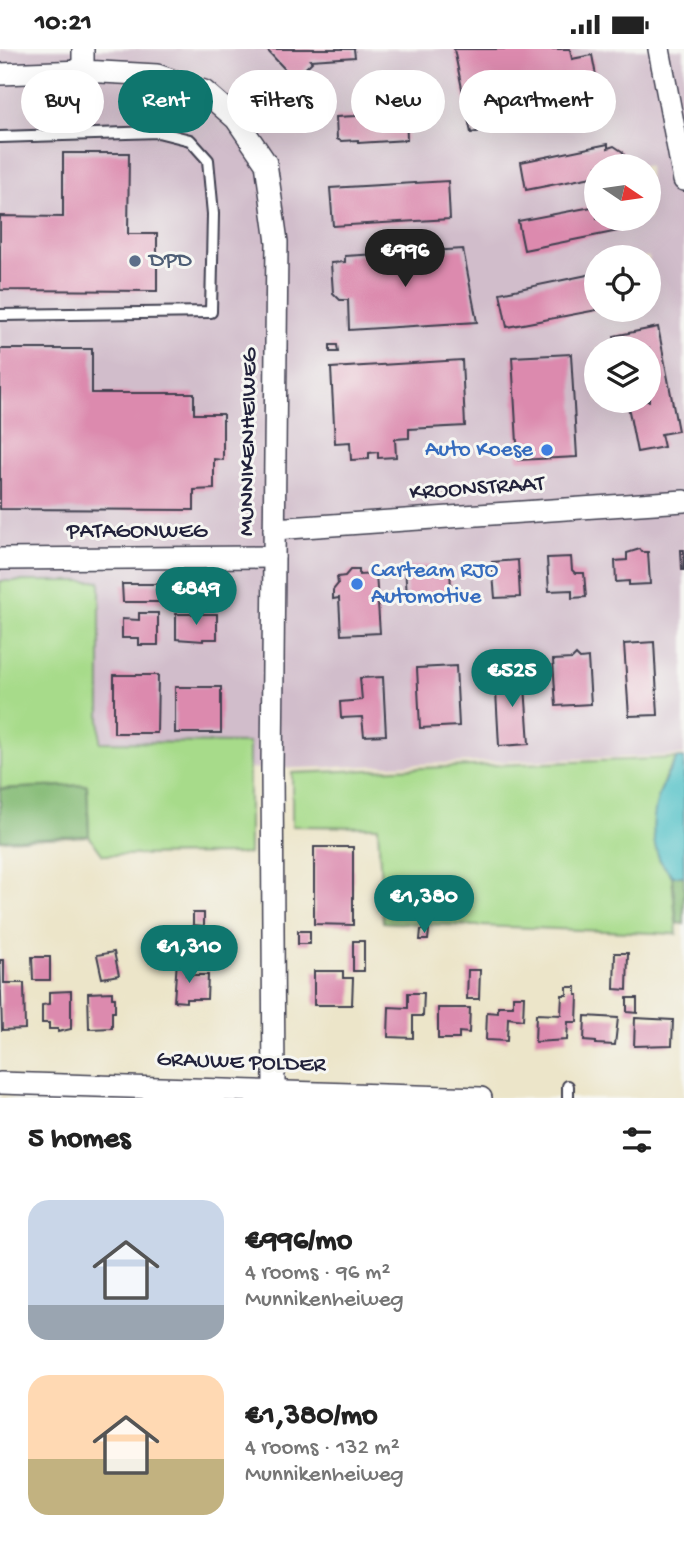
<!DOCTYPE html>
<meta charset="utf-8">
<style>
:root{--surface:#fff;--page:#f6f6f6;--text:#222;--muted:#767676;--accent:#0f766e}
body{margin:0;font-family:"Gochi Hand",sans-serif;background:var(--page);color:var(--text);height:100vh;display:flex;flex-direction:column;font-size:26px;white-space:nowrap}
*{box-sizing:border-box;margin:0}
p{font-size:23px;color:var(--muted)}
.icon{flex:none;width:38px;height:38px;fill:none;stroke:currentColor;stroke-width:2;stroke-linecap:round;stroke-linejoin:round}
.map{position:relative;height:1049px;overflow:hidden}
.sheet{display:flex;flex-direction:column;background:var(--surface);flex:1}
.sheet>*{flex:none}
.hud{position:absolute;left:21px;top:21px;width:642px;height:63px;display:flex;gap:14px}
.needle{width:46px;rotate:103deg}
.tools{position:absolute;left:584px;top:105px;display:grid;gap:14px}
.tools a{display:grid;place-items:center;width:77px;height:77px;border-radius:50%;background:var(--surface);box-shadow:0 7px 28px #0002;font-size:35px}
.price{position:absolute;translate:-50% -60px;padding:0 16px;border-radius:24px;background:var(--accent);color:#fff;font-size:23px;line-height:46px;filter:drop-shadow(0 2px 4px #0008)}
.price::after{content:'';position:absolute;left:50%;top:42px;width:21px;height:16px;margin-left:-10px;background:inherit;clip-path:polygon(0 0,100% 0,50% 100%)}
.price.selected{background:#222;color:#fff}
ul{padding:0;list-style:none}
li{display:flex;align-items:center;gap:21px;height:175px;padding:0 28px}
li span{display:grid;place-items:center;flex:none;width:196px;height:140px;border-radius:21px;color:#555}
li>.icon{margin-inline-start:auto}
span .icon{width:84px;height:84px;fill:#fffc;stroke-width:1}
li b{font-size:30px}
h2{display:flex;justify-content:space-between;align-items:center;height:84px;padding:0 28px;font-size:30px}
.chip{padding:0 24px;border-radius:32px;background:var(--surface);box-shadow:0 7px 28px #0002;font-size:24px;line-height:63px}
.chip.selected{background:var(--accent);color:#fff}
.status{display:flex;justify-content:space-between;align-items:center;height:49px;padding:0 35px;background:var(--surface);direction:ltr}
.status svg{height:19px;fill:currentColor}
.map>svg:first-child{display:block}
.industrial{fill:#d1bdcb;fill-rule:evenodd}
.green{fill:#a7db8a;stroke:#647e62;stroke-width:2}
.forest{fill:#85bb76;stroke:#546e58;stroke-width:2}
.water{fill:#54c2c8;stroke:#3b7282;stroke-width:2}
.building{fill:#dc8aae}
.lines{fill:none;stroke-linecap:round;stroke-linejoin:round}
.service-casing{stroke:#403f50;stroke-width:14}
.minor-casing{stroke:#403f50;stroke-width:24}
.service{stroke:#fff;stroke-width:10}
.minor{stroke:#fff;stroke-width:21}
.service-dot{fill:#5c6f8a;stroke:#f6f6f2;stroke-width:2.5}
.shop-dot{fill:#3f7fe0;stroke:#f6f6f2;stroke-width:2.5}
.labels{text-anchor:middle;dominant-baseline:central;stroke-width:6;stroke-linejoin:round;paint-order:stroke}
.service-label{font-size:23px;fill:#4e5e75;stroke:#f6f6f2;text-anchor:start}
.street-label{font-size:23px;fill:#22223b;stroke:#f6f6f2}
.shop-label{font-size:23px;fill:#366cbe;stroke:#f6f6f2;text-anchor:end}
</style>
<div class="status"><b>10:21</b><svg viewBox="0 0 49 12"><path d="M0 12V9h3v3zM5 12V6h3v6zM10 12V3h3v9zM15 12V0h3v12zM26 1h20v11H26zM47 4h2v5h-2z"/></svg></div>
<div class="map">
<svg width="684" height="1049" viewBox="0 0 684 1049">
<rect width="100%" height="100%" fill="#f6f6f2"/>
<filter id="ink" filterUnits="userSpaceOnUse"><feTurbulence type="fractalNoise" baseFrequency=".0143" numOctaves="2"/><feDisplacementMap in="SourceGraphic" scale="14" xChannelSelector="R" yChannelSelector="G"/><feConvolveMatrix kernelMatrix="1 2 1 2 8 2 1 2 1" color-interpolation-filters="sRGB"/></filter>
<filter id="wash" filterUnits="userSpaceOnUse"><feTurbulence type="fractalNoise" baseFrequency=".00686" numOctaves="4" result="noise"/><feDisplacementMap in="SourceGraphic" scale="28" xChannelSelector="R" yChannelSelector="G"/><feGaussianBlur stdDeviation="1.57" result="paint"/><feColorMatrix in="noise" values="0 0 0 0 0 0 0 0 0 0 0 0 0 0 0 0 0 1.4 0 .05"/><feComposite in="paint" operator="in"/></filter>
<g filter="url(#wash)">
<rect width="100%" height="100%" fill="#ece5c9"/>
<path class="industrial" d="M 0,0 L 684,0 L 684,706 L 272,720 L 0,716 ZM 597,117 L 649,117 L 649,170 L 597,170 ZM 597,208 L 649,208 L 649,261 L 597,261 ZM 597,299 L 649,299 L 649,352 L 597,352 Z"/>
<g class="green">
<polygon points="0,532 100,532 100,693 249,694 249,805 103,806 89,787 87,736 0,740"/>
<polygon points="677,709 665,728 655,761 659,810 672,827 677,885 383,873 378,778 292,777 292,724"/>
</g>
<g class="forest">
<polygon points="87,736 89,787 0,791 0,740"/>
<polygon points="672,827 684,827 684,875 677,874"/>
</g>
<path class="water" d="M 677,709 L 684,709 L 684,827 L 672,827 C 668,821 661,815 659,809 C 645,775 659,737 677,709 Z"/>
<g id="blocks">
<g class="building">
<polygon points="266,0 354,0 355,8 310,11 312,13 294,30"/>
<polygon points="454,0 570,0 572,10 592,6 602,58 471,84"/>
<polygon points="406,62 407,91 358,94 358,91 341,92 337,90 336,68 356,67 356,65"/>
<polygon points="608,95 608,99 614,97 623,103 625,111 620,117 597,117 597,127 526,141 521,113"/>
<polygon points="63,104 129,104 128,185 157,185 157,242 0,241 0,167 63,168"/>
<polygon points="448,132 450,170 333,177 330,139"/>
<polygon points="597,157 597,170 636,170 638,178 524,201 518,172"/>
<polygon points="463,200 477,273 349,281 348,251 340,251 333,244 331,214 345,213 345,207"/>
<polygon points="597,224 597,261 507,278 500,244"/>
<polygon points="658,278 678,382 661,385 664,398 637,403 627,352 649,352 649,299 616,299 614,287"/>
<polygon points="330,296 337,296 338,303 330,303"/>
<polygon points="0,300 92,300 92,344 194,344 194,365 223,365 223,411 214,410 214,440 194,441 194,461 0,460"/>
<polygon points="571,305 577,408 518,411 512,308"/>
<polygon points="462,311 465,377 409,380 409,389 395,390 396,408 378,409 378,403 369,404 369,410 351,411 350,393 335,394 331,319"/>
<polygon points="640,500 642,503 648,503 650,535 629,536 629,532 616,533 615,512 627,511 627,504"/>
<polygon points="681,501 684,501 684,521 682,521"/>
<polygon points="571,508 572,521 575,524 584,524 586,548 572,549 572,541 549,542 547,509"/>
<polygon points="518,511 520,548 495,549 492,513"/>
<polygon points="430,516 430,519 450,518 451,541 407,547 405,518"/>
<polygon points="350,521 359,521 359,526 376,525 380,584 341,586 339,549 333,550 333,541 338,535 337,528 345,527"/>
<polygon points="122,535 166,535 166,553 123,553"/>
<polygon points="139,564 158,564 158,596 139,596 139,589 122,589 122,570 139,571"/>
<polygon points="176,565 217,565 217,590 203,590 203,592 176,590"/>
<polygon points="654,593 658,666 629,667 624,595"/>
<polygon points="576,606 580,610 588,609 591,655 556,657 553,611 572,610"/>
<polygon points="456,617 459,677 420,679 417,619"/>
<polygon points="524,622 529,695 499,697 495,624"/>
<polygon points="114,626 158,626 157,684 114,684"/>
<polygon points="383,628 386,686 364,687 362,668 341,669 340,653 362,651 360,629"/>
<rect x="175" y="638" width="46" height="46"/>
<polygon points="314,798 353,798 353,876 314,875"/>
<polygon points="193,864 204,864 204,877 193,876"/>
<polygon points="421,881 429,881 428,891 420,891"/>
<rect x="298" y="882" width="12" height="13"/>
<polygon points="214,884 227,884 226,918 214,917"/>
<rect x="353" y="892" width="11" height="30"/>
<polygon points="114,903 119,926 102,929 97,906"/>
<polygon points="148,903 156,903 157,911 149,911"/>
<polygon points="615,904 628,904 627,941 614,940"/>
<polygon points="32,908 50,908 50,931 33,931"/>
<polygon points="0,911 4,911 4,934 24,934 25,980 2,981"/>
<polygon points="177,912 187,912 186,926 208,926 207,950 186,950 186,953 174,952"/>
<polygon points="468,921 480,921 479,950 467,950"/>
<polygon points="314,922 343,922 343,929 353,929 352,956 314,956"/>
<polygon points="567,938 576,938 576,946 578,946 577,973 568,973 567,991 535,993 536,965 561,966 562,946 567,946"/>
<polygon points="71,942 71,980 58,983 58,980 49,980 49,974 42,974 42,956 49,955 49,943"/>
<polygon points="112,943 112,949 115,949 115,963 112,963 112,979 89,980 88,944"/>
<polygon points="408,944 424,944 423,967 413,967 413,989 388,988 389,958 408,959"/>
<polygon points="513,947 524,947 523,971 508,969 507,992 486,991 487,963 498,964 498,957 513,957"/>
<polygon points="627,949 637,949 637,964 627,963"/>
<polygon points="438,959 470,959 469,984 459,983 459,990 438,990"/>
<polygon points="585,967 618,969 615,996 596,995 596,993 584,992"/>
<polygon points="635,969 673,971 672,996 634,997"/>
</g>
</g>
</g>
<g filter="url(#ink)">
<use href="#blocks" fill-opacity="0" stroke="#403f50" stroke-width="2"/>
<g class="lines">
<g class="service-casing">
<g id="service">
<polyline points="0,88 158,83 190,91 208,111 213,165 211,263 0,266"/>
<polyline points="568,1049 568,1037"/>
</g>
</g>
<g class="minor-casing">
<g id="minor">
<polyline points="83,0 83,22 157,26 204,42 236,70 266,114 277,193 272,720 274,1041"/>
<polyline points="659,0 684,131"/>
<polyline points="0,25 83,22"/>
<polyline points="274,480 684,452"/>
<polyline points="0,510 274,508"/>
<polyline points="0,1034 481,1049"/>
</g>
</g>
<use href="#service" class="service"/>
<use href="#minor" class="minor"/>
</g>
</g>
<circle class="service-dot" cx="135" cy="212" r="7"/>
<g class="shop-dot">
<circle cx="547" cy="401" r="7"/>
<circle cx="357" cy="535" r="7"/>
</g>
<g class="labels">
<g class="service-label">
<text x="149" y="212">DPD</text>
</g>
<g class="street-label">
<text transform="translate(249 393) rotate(-89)">MUNNIKENHEIWEG</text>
<text transform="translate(477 440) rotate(-4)">KROONSTRAAT</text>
<text x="137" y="483">PATAGONWEG</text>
<text transform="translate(241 1014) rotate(2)">GRAUWE POLDER</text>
</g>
<g class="shop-label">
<text x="533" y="401">Auto Koese</text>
<text x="371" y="522" text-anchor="start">Carteam RJO<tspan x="371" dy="26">Automotive</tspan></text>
</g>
</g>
</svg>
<div class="tools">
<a><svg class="needle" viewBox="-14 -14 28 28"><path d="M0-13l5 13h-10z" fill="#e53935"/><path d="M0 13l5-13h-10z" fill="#767676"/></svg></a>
<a><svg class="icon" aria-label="locate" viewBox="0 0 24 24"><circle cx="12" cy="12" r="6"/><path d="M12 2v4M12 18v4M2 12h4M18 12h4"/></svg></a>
<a><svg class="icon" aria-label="layers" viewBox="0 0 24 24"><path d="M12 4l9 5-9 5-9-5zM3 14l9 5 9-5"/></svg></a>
</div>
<b class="price selected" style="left:405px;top:240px">€996</b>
<b class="price" style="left:196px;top:578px">€849</b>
<b class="price" style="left:512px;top:660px">€525</b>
<b class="price" style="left:424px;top:886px">€1,380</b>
<b class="price" style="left:189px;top:936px">€1,310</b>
<div class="hud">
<a class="chip">Buy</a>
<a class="chip selected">Rent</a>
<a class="chip">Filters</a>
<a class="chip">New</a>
<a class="chip">Apartment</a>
</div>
</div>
<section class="sheet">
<h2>5 homes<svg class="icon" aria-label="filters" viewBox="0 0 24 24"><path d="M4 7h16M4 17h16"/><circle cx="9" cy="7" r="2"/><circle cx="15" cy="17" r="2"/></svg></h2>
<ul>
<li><span style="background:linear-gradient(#c9d6e8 75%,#9aa5b1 0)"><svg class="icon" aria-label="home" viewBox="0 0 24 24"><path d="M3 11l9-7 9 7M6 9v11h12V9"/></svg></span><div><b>€996/mo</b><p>4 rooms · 96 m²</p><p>Munnikenheiweg</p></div></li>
<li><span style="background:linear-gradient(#ffd9b3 60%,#c2b280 0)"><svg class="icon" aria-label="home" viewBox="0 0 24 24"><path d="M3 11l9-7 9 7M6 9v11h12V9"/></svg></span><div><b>€1,380/mo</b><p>4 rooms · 132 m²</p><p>Munnikenheiweg</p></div></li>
</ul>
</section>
